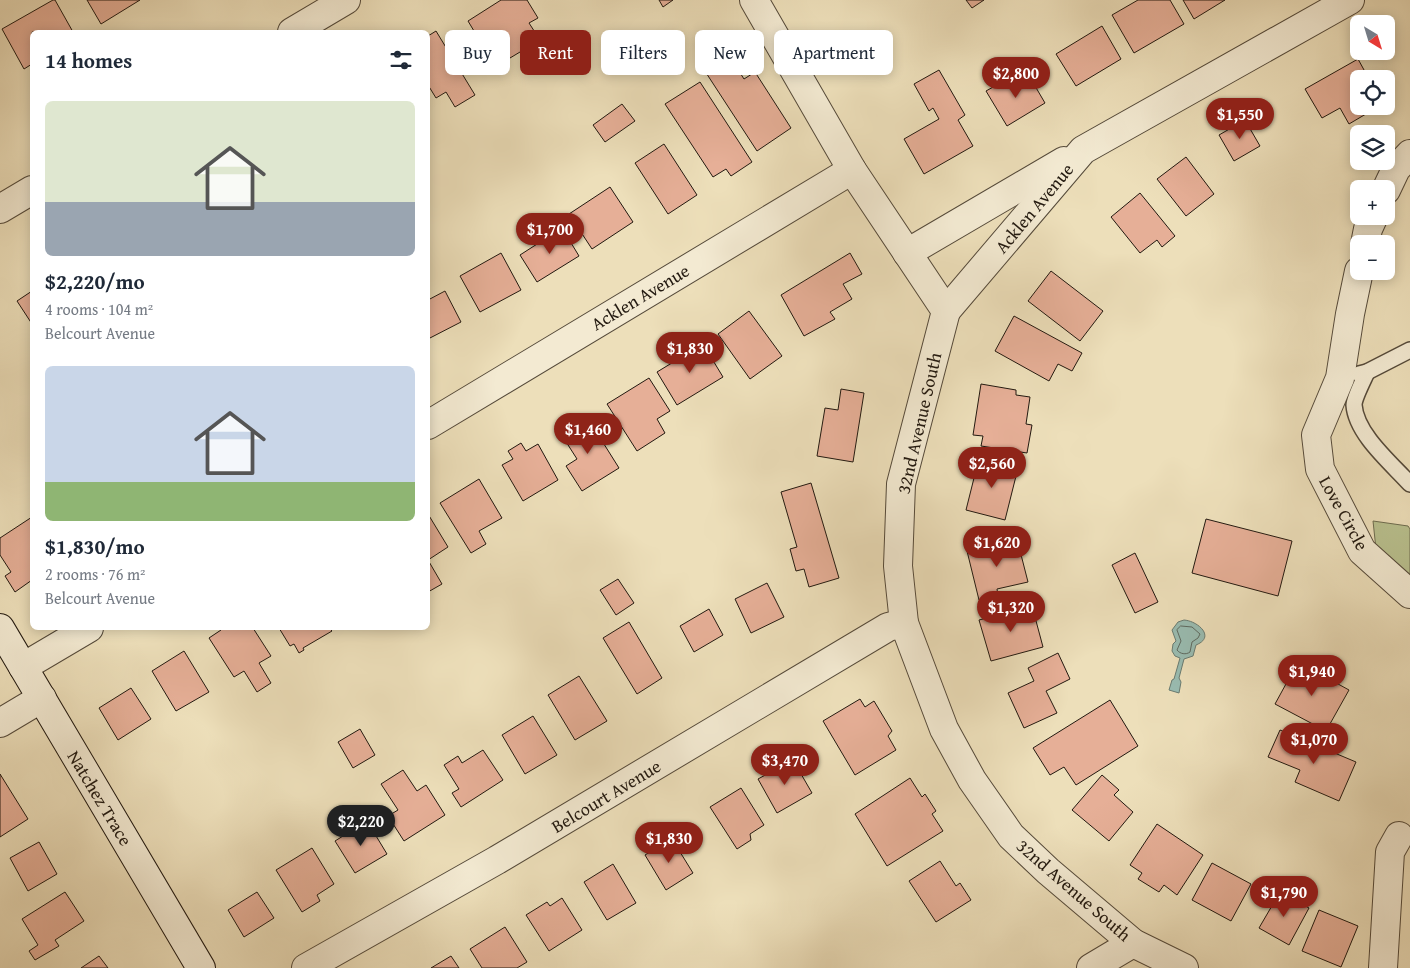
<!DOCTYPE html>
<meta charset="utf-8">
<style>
:root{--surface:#fff;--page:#f6f6f7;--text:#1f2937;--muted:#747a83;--accent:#8f2418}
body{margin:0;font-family:"Gentium Book Plus",serif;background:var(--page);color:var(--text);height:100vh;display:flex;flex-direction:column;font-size:19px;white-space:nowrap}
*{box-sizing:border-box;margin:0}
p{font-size:16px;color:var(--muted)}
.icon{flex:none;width:28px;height:28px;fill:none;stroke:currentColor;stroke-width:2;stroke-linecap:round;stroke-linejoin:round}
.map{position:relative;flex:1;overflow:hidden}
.drawer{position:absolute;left:30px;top:30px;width:400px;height:600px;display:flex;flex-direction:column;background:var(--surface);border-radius:8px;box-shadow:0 2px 12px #0003}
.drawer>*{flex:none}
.banner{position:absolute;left:445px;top:30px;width:475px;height:45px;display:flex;gap:10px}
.needle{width:32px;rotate:142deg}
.buttons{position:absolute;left:1350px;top:15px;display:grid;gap:10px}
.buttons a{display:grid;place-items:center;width:45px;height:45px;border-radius:8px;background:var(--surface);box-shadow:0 2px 12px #0003;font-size:25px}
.price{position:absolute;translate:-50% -42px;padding:0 11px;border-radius:18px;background:var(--accent);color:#fff;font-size:16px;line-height:32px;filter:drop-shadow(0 1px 2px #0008)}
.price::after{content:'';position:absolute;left:50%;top:30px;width:15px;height:11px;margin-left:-8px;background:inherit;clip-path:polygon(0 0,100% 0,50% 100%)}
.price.on{background:#222;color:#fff}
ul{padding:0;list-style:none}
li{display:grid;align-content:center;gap:10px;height:265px;padding:0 15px}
li span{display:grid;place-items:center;height:155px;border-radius:8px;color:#555}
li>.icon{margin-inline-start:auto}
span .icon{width:90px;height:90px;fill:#fffc;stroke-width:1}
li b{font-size:21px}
h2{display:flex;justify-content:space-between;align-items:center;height:60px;padding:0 15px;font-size:21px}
.tag{padding:0 18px;border-radius:8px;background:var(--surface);box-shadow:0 2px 12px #0003;font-size:18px;line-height:45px}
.tag.on{background:var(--accent);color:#fff}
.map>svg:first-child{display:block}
.green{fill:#b9c18f;stroke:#6e6d50}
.water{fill:#99bcb1;stroke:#697b71}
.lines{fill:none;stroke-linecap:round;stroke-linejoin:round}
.shore{stroke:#5e6a60;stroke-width:1}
.building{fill:#e6af97;stroke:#221910}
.service-casing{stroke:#554a3a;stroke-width:18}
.minor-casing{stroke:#554a3a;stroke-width:30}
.secondary-casing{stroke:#221910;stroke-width:30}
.service{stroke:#f3ead2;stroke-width:15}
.minor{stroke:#f3ead2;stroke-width:28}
.secondary{stroke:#f3ead2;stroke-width:28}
.labels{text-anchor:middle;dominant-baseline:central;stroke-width:4;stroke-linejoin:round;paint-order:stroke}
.street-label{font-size:18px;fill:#221910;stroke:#f3ead2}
</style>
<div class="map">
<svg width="1410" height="968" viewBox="0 0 1410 968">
<rect width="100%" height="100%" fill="#eddfba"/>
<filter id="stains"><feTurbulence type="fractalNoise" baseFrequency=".004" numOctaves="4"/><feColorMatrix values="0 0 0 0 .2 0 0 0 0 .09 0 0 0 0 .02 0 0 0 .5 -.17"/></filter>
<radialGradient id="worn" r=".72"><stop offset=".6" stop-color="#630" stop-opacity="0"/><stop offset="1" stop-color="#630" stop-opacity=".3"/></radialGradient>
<polygon class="green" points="1373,521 1408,526 1410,529 1410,577 1376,549"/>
<path class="water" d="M 1184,620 C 1198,621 1216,637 1196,645 L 1193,656 L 1184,659 L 1179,678 L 1181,682 L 1179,693 L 1169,690 L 1172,680 L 1174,679 L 1180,658 L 1175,656 L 1172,651 L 1173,644 L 1176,641 L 1172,630 L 1178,622 Z"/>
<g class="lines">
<path class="shore" d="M 1181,626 L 1192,627 L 1200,634 L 1198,638 L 1192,642 L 1190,652 C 1186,655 1180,654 1177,650 L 1181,641 L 1177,630 Z"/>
</g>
<g class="building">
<polygon points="53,0 55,0 73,32 32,32 32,64 24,69 2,29"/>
<polygon points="87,0 140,0 101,24"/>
<polygon points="501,0 527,0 538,18 529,23 540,40 510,58 494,32 480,41 468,21"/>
<polygon points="659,0 673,0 663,7"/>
<polygon points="966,0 984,0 972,8"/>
<polygon points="1138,0 1170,0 1184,24 1134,53 1112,15"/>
<polygon points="1183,0 1225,0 1194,19"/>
<polygon points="1102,26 1121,59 1076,86 1056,54"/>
<polygon points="436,31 475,95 455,107 446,92 436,98 428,85 428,36"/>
<polygon points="723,46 744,79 755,72 791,128 757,151 699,62"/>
<polygon points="1358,59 1369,79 1359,79 1359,106 1368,106 1371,111 1349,124 1340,108 1322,118 1305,89"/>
<polygon points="939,70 965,115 958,120 973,146 924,174 904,139 939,119 933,108 929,111 914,84"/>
<polygon points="1028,74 1045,103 1007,126 986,91 1002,82 1005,88"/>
<polygon points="700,82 752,162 731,176 726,169 713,177 665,104"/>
<polygon points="622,104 635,121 605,142 593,125"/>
<polygon points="1245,120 1260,146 1234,161 1219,135"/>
<polygon points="664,144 697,195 668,214 635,163"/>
<polygon points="1186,157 1214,194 1186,216 1157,179"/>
<polygon points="610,187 633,222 592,249 569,214"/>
<polygon points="1140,193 1175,236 1162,247 1157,240 1140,253 1111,217"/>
<polygon points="562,228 579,256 537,282 520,255"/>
<polygon points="501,253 521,290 480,312 460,276"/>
<polygon points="850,253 862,274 843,284 852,299 830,312 835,319 804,336 781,295"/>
<polygon points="1051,271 1103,311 1080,341 1028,301"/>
<polygon points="32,291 32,324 17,301"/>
<polygon points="445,291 461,322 428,339 428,300"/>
<polygon points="749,311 782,356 750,379 718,334"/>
<polygon points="1014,316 1082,353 1072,371 1058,364 1049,381 995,351"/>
<polygon points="703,344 723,377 677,405 657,372"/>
<polygon points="649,378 670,411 657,419 665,433 637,451 607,404"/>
<polygon points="981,384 1016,390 1016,395 1030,397 1026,424 1032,425 1027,453 981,446 983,436 973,435"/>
<polygon points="841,389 864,393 853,462 817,456 825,408 838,410"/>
<polygon points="587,417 619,468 582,491 566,466 577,459 561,434"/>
<polygon points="521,443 526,451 538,444 558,480 523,501 502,465 513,459 508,451"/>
<polygon points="979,458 1018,468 1005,520 966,510"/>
<polygon points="479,479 502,518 479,531 486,544 471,553 440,503"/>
<polygon points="811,483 839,578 809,587 804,569 796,571 790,549 797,547 781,492"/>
<polygon points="428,514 448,547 428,560"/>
<polygon points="32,517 32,580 15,592 5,576 11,572 0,555 0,538"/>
<polygon points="1206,519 1292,541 1278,596 1192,573"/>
<polygon points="1017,539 1028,582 997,589 998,596 979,600 967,551"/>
<polygon points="1135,553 1158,602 1135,613 1112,565"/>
<polygon points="428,560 442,584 428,592"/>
<polygon points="618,579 634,603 616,615 600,590"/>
<polygon points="767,583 784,617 751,633 735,599"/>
<polygon points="1032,606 1043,647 991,661 979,620"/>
<polygon points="709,609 723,635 694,652 680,626"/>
<polygon points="629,622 662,678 637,694 603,638"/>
<polygon points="220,628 253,628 271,656 259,663 271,683 257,692 244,671 234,677 209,638 221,630"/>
<polygon points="279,628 329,628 332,631 303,648 304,650 299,653 294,644 290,646"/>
<polygon points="184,651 209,692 176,711 152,671"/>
<polygon points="1058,653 1070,679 1046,691 1057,713 1024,728 1008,693 1034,681 1028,668"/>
<polygon points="1298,662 1349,690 1326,731 1275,704"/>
<polygon points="579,676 607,721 575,740 548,695"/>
<polygon points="131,688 151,719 118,740 99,708"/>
<polygon points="860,699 865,707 874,701 892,731 888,736 896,750 855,775 823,721"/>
<polygon points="1110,700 1138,746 1076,785 1064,767 1050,775 1033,748"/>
<polygon points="533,716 557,755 525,774 502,735"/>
<polygon points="360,729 375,755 353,768 338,742"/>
<polygon points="1280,730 1356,762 1339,801 1295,782 1300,770 1268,757"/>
<polygon points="483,750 503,780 461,807 452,793 459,789 444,765 458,756 462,763"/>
<polygon points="793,760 812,793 777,813 758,779"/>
<polygon points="403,770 417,791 426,785 445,815 404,841 388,816 398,810 381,784"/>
<polygon points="0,774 28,819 0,837"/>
<polygon points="1102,775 1119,790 1114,795 1133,812 1109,841 1072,810"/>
<polygon points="910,778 922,797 925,794 936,811 932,814 943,831 887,866 855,814"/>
<polygon points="741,788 764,825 750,834 751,840 737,849 710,807"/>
<polygon points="367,821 387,854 355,873 335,841"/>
<polygon points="1157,824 1203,855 1177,895 1164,885 1159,892 1138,879 1142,873 1130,865"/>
<polygon points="672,839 693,873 666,890 645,855"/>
<polygon points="39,842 57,874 28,891 10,858"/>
<polygon points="312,848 334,884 317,895 320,901 302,912 276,870"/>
<polygon points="940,861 956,886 960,883 971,900 936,922 909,881"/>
<polygon points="1212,863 1251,884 1231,921 1192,900"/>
<polygon points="613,864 636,903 607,920 584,882"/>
<polygon points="65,892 84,921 55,940 59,946 35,960 29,951 38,945 22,919"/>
<polygon points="257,892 274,918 244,937 228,910"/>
<polygon points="1280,892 1309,908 1289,945 1259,928"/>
<polygon points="562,898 582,930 549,951 526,915 547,902 550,906"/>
<polygon points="1319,910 1358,926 1341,967 1302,951"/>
<polygon points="505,927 527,962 517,968 482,968 470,949"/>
<polygon points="99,956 108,968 81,968"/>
<polygon points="451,956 459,968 431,968"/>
</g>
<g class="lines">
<g class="service-casing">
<g id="service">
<path d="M 1367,372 C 1364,379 1354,398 1354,405 C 1356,434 1391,463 1410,484"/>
<polyline points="1359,374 1367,372 1410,350"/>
</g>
</g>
<g class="minor-casing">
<g id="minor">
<polyline points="754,0 852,170 946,311 901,484 898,566 904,623 944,729 972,780 1011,836 1048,871 1133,943 1184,968"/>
<polyline points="292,32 346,0"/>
<polyline points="1386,190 1396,169 1410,154"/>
<polyline points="0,209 32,190"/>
<polyline points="1365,244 1368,229 1374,216"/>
<polyline points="907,253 1064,161"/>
<polyline points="1359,271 1350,314 1340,378 1316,435 1320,469 1362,551 1410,594"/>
<polyline points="946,311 1083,150 1350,0"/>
<polyline points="428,425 852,170"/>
<polyline points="23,667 89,628"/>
<polyline points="0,723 42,698"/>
<polyline points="306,968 497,860 888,627 904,623"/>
<polyline points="1091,968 1133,943"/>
<polyline points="1383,968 1390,852 1399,836"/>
</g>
</g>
<g class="secondary-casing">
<polyline id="secondary" points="0,628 201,968"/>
</g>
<use href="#service" class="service"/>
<use href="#minor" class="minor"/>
<use href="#secondary" class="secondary"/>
</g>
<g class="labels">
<g class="street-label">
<text transform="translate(1034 208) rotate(-50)">Acklen Avenue</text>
<text transform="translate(640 297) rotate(-31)">Acklen Avenue</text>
<text transform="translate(919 423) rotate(-77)">32nd Avenue South</text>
<text transform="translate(1344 513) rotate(61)">Love Circle</text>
<text transform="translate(606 796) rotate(-31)">Belcourt Avenue</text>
<text transform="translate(100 798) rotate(59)">Natchez Trace</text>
<text transform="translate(1074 890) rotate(41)">32nd Avenue South</text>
</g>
</g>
<rect width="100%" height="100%" filter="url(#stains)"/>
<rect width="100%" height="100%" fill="url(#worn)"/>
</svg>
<div class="buttons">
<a><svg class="needle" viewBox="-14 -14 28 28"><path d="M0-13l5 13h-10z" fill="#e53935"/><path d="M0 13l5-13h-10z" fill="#747a83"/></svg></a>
<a><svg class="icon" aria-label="locate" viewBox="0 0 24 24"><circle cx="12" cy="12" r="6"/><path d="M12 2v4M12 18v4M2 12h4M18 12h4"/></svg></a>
<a><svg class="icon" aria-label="layers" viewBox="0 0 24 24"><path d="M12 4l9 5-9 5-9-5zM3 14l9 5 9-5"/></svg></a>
<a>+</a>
<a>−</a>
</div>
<b class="price" style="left:1016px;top:99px">$2,800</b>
<b class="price" style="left:1240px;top:140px">$1,550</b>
<b class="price" style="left:550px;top:255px">$1,700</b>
<b class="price" style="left:690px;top:374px">$1,830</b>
<b class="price" style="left:588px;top:455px">$1,460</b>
<b class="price" style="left:992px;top:489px">$2,560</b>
<b class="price" style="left:997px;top:568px">$1,620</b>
<b class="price" style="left:1011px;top:633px">$1,320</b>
<b class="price" style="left:1312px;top:697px">$1,940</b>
<b class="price" style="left:1314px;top:765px">$1,070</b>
<b class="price" style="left:785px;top:786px">$3,470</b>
<b class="price on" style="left:361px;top:847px">$2,220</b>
<b class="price" style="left:669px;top:864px">$1,830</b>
<b class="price" style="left:1284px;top:918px">$1,790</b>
<div class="banner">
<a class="tag">Buy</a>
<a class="tag on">Rent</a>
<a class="tag">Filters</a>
<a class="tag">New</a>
<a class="tag">Apartment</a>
</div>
<section class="drawer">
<h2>14 homes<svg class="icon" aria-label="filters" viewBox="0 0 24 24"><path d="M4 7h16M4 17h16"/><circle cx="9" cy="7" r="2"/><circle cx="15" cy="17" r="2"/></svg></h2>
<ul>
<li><span style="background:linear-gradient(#dfe7d0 65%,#9aa5b1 0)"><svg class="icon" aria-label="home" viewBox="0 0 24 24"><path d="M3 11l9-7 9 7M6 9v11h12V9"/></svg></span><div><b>$2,220/mo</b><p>4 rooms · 104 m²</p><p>Belcourt Avenue</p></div></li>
<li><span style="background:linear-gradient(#c9d6e8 75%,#8fb573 0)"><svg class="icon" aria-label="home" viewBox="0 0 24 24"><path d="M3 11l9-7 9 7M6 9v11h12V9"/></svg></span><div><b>$1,830/mo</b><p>2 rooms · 76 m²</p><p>Belcourt Avenue</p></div></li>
</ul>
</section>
</div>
